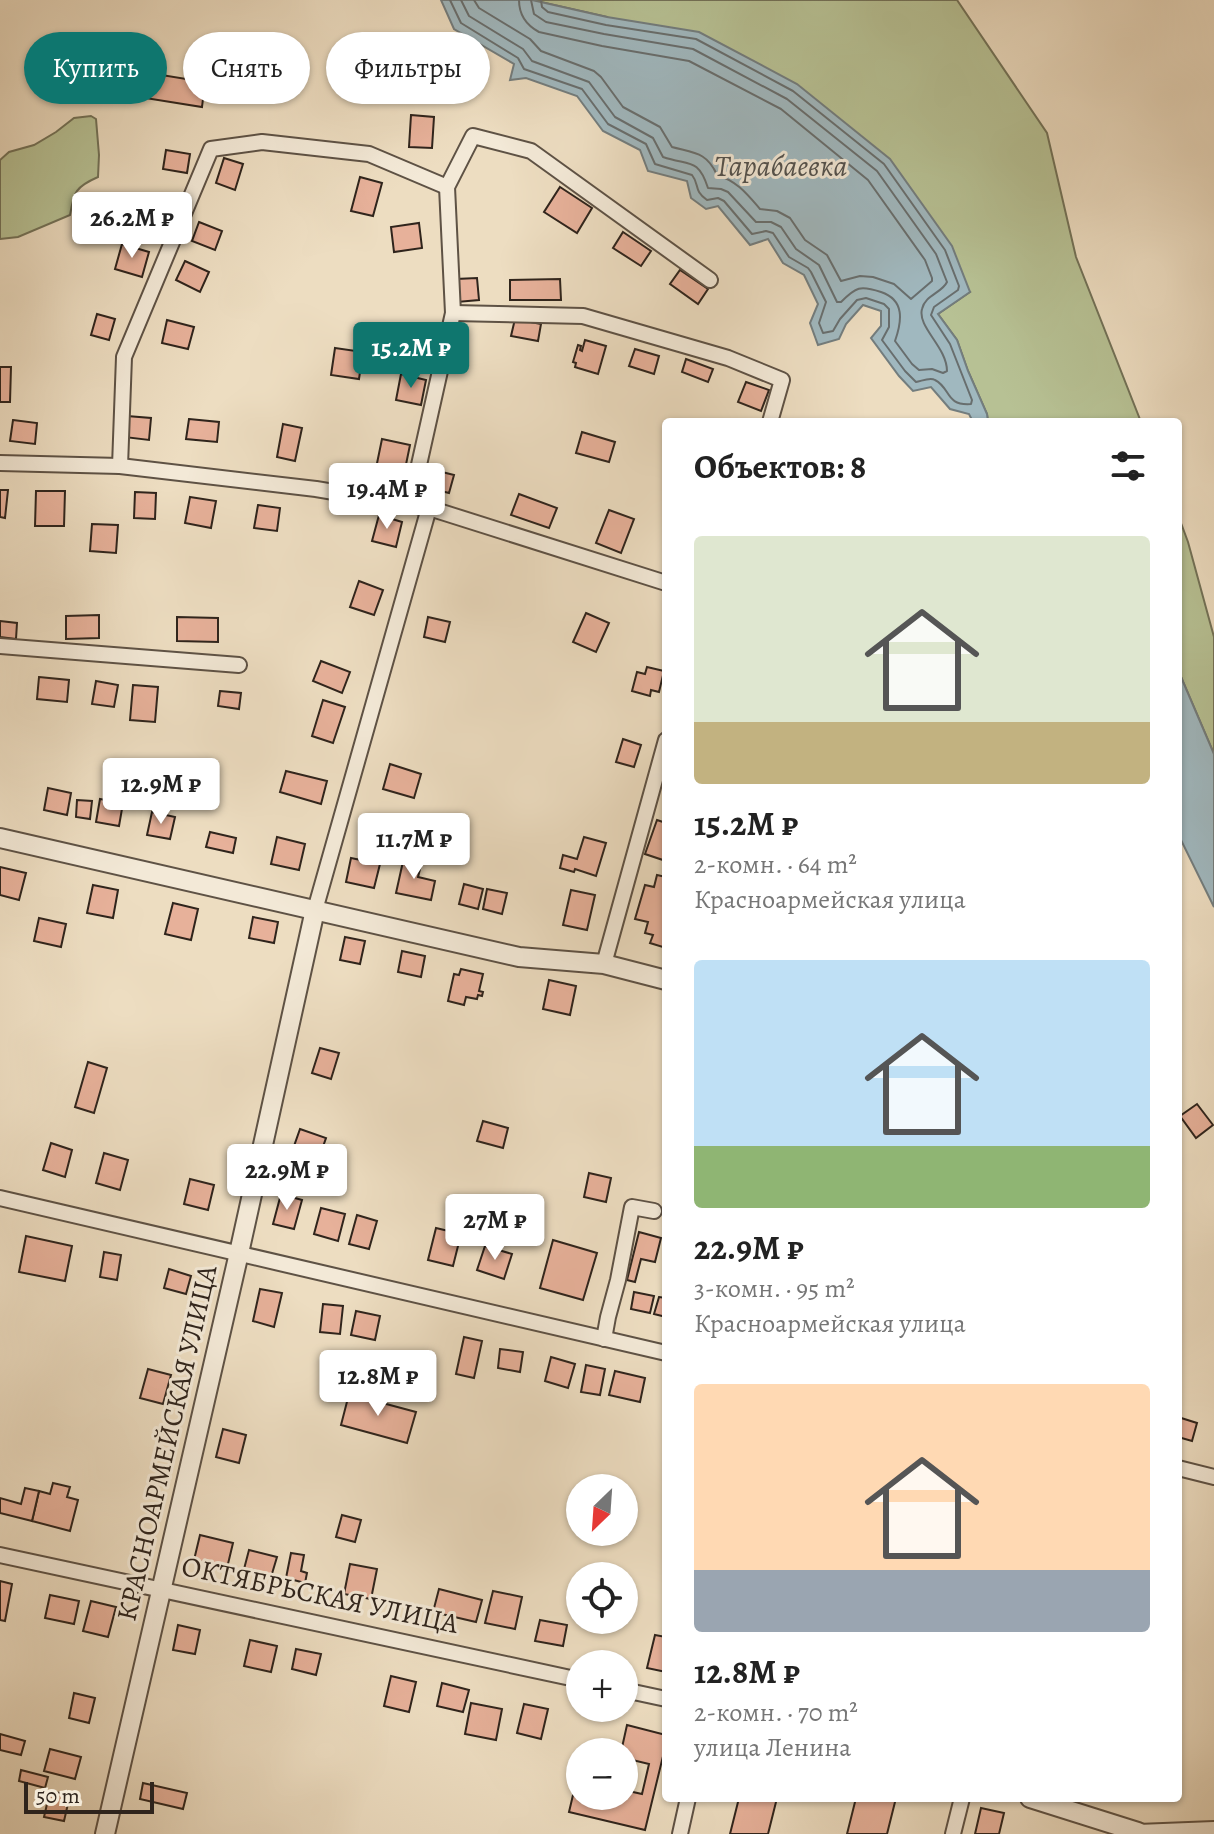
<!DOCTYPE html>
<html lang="ru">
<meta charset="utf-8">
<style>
:root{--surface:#fff;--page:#f6f6f6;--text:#222;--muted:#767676;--accent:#0f766e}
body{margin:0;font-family:Alegreya,serif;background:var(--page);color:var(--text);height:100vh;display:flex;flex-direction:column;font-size:30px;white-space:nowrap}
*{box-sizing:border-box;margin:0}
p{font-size:26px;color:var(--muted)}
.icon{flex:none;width:44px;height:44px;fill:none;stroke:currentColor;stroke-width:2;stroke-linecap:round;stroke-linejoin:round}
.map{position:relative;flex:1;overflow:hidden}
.panel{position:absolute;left:662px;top:418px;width:520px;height:1384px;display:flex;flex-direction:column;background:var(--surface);border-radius:8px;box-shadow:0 2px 6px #0004}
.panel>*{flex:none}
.guide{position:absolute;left:24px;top:32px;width:518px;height:72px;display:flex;gap:16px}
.needle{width:52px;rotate:205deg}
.buttons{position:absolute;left:566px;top:1474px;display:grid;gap:16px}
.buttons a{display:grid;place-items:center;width:72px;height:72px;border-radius:50%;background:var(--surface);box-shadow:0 2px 6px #0004;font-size:40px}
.scale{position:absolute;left:24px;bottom:20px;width:130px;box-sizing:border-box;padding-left:8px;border:4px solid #2f241c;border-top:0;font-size:22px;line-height:28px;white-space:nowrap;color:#2f241c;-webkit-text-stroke:6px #f3e9d7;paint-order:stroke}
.price{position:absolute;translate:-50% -68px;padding:0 18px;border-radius:8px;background:#fff;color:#222;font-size:26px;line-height:52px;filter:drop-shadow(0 2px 4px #0008)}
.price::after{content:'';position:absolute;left:50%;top:48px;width:24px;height:18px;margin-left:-12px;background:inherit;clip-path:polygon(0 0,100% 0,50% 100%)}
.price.on{background:var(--accent);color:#fff}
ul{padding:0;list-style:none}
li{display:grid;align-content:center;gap:16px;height:424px;padding:0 32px}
li span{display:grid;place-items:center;height:248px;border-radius:8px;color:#555}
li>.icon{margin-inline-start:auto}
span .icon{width:144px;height:144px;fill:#fffc;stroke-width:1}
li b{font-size:34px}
h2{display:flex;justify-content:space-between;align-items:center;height:96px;padding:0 32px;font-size:34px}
.tag{padding:0 28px;border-radius:36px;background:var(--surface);box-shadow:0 2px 6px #0004;font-size:28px;line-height:72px}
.tag.on{background:var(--accent);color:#fff}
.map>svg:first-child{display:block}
.green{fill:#b7c194;stroke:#737258;stroke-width:2}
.water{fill:#a0b8bf;stroke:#737d7e;stroke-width:2}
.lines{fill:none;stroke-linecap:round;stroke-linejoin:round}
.shore{stroke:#686e6e;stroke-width:2}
.building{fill:#e7b19a;stroke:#2f241c;stroke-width:2}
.minor-casing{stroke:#5e5245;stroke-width:18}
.tertiary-casing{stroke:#5e5245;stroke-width:22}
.minor{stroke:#f3e9d7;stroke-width:14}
.tertiary{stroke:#f3e9d7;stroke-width:18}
.labels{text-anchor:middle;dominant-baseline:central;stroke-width:6;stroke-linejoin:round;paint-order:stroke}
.street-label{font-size:28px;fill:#2f241c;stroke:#f3e9d7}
.water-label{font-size:30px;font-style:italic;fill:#51504d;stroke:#f3e9d7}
</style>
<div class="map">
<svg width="1214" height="1834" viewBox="0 0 1214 1834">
<rect width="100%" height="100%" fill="#edddc1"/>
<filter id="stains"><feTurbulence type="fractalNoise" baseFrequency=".0025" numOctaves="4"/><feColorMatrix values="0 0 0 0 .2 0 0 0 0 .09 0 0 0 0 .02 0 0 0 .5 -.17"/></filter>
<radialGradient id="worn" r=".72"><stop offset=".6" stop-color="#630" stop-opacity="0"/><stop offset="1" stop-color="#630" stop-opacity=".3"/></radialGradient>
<g class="green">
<polygon points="532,0 957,0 1047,133 1076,257 1141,422 988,422 987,414 968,371 957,340 938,314 970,292 607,17"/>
<path d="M 91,116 L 96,119 L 99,155 L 98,177 C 75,187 74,192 70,215 L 18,237 L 0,239 L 0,160 L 9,152 L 34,145 L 56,132 L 74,118 Z"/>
<polygon points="1178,515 1188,542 1214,637 1214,754 1178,670"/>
</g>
<g class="water">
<polygon points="441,0 532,0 607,17 699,32 797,84 890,159 952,246 970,292 938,314 957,340 968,371 987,414 988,422 973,422 969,414 950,409 931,387 913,391 899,376 871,338 881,326 881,311 863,305 846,324 839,339 818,345 810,323 818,304 804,275 783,263 768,239 750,245 718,206 706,209 691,198 687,181 648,171 640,150 603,131 577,96 526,78 510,80 514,64 454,29"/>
<polygon points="1178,670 1214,754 1214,907 1178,834"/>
</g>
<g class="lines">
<g class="shore">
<path d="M 450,0 L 461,23 L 518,58 L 524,69 L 582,89 L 608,124 L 646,144 L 655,164 L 692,175 C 700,185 693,190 707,200 L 718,198 L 724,201 L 752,234 L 766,231 L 773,233 L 789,257 L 808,268 L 811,272 L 826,302 L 819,323 L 823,333 L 833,331 L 840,319 L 857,300 L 866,298 L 884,304 L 889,309 L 889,327 L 882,340 L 905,371 L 916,382 C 922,381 930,377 935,380 C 951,388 945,406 971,404 L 972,400 L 950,344 L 931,315 L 934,307 L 958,290 L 959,286 L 945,250 L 884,164 L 793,91 L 696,39 L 606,25 L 548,12 L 542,7 L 541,0"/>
<path d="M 461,0 L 469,16 L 523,49 L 532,61 L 589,82 L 615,117 L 653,138 L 663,157 C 689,166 698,157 708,188 L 721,189 L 728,192 L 756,222 L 771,222 L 781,227 L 796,249 L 819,265 L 837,302 L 841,302 C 856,287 860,285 881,292 C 905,300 902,321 895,341 L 912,364 L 919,370 L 932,369 L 943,373 L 947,371 C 947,347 917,327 922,309 C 925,295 942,293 947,282 L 936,254 L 877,171 L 787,99 L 693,49 L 604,34 L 546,22 L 534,14 L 531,0"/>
<path d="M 474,0 L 479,8 L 530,39 L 541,51 L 594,71 L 601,77 L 623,107 L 660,127 L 672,147 C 694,153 707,152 717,175 C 737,181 747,194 760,209 L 777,211 L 790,218 L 805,240 L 827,255 L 841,281 L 860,276 L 873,277 L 894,284 L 911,299 L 932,281 L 932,278 L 925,260 L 868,180 L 781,109 L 689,61 L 602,46 L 539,32 C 526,25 519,15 519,0"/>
</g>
</g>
<g class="building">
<polygon points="143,72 205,82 202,107 139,97"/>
<polygon points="411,115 434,117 432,148 409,147"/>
<polygon points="166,150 190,154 187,173 163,169"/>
<polygon points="224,158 243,164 235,190 216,183"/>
<polygon points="360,177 382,183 373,216 351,211"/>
<polygon points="560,187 592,208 577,233 544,212"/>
<polygon points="199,222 222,231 215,250 192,241"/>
<polygon points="419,223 422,248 394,252 391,227"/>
<polygon points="623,232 651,251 641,266 613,248"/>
<polygon points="122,244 149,252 142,277 115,269"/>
<polygon points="185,261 209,272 200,292 176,280"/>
<polygon points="680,270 708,289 698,304 670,284"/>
<polygon points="477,278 479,300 457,302 456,279"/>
<polygon points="560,279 561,300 510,300 510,280"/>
<polygon points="97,314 115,319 109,340 91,335"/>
<polygon points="515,319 541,324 538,341 511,336"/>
<polygon points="167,320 194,327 188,349 162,343"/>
<polygon points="585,340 606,346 598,374 578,368 575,367 576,363 573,362 578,345 581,346 580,350 582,351"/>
<polygon points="335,348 363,352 359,379 331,375"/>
<polygon points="635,349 659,356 654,374 629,366"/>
<polygon points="686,359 713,369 708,382 682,372"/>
<polygon points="0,367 11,367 10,402 0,402"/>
<polygon points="401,374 426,380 421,405 396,400"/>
<polygon points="746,382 769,390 761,411 738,402"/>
<polygon points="127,416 151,418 149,440 124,437"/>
<polygon points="189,419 219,422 217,442 186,439"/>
<polygon points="13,420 37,423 35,444 10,441"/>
<polygon points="283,424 302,428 295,461 277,457"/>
<polygon points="582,432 615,442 609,462 576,453"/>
<polygon points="382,439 410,445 403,479 375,473"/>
<polygon points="430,469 454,475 449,493 425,487"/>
<polygon points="0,490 8,490 5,518 0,517"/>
<polygon points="36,491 65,491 64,526 35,526"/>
<polygon points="135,492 156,493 155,519 134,518"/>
<polygon points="519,494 557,508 549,528 511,515"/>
<polygon points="190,497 216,501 211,528 185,523"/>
<polygon points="258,505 280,508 277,531 254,528"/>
<polygon points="609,510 634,519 621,553 596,543"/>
<polygon points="379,515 402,522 396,547 372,541"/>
<polygon points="92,524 118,525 116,553 90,551"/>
<polygon points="359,581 383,590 374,615 350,607"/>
<polygon points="586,613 609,623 596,652 573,642"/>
<polygon points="99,615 99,638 66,639 66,616"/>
<polygon points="177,617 218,618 218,642 177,641"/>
<polygon points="428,617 450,622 445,642 424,637"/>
<polygon points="0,621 17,623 16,639 0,637"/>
<polygon points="321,661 350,672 342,693 313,681"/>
<polygon points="647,667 664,671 659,692 651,690 650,696 632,691 637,672 645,674"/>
<polygon points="39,677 69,680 67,702 37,699"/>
<polygon points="96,681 118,685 114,707 92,704"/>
<polygon points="133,685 158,687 155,722 130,720"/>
<polygon points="220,691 241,693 239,709 218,706"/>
<polygon points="323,700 345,707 333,743 312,736"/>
<polygon points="623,739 641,745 634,767 616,762"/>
<polygon points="390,764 421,774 414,798 383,789"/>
<polygon points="286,771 327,781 321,804 280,792"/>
<polygon points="48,788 71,793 67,815 44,810"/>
<polygon points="100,799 123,803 119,826 96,822"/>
<polygon points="77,800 92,801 90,819 76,817"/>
<polygon points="152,812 175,817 170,839 147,835"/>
<polygon points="657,820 666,823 666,861 645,854"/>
<polygon points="210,832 236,838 233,853 206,847"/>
<polygon points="277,837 305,844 299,870 271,864"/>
<polygon points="584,837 606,843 596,876 575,869 574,872 560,868 563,855 577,859"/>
<polygon points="404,857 422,861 418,877 435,881 431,900 396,893"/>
<polygon points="351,858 380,864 374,888 346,882"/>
<polygon points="0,867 26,873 19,900 0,895"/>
<polygon points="657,875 666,877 665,890 666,891 666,948 650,943 653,935 645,933 648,922 635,919 645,885 654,887"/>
<polygon points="464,884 483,889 478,909 459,904"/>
<polygon points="93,885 118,890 113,918 87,913"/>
<polygon points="487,889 507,893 502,914 483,909"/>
<polygon points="571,890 595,895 587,930 563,925"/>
<polygon points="173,903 198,909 191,940 165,934"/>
<polygon points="253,917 278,922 274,943 249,938"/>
<polygon points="39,918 66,924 61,947 34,941"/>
<polygon points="345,937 365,941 360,964 340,960"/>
<polygon points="402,951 425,956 421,977 398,972"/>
<polygon points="461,969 483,974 479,991 483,992 482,996 478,995 477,999 466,997 464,1005 448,1001 454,974 459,975"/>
<polygon points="549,980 576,986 570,1015 543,1009"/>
<polygon points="320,1048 339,1053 331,1079 312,1073"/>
<polygon points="88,1062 107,1068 94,1113 75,1107"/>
<polygon points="1197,1104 1213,1125 1196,1138 1180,1116"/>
<polygon points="483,1121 508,1128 503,1148 477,1141"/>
<polygon points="300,1129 326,1138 319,1158 293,1149"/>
<polygon points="51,1143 72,1150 65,1177 43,1170"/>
<polygon points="104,1153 128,1160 120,1190 96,1183"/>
<polygon points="589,1173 611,1178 606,1202 584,1197"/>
<polygon points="190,1179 214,1185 208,1210 184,1204"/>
<polygon points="281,1194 302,1200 294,1229 273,1224"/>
<polygon points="321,1208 345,1214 338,1241 314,1234"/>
<polygon points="357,1215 377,1221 369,1249 349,1244"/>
<polygon points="436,1228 461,1234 453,1266 428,1260"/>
<polygon points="639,1232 661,1238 655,1262 641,1259 635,1282 627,1280"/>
<polygon points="26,1236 72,1246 65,1281 19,1272"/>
<polygon points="553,1240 597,1253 583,1300 540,1288"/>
<polygon points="485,1246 512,1254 504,1279 477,1270"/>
<polygon points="104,1252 121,1255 117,1280 100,1277"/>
<polygon points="169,1269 191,1276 186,1294 164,1288"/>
<polygon points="260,1289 282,1293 274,1327 253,1321"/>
<polygon points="634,1292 654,1296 650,1313 631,1309"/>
<polygon points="659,1297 666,1298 666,1317 654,1314"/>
<polygon points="323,1304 343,1306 340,1334 320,1332"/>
<polygon points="356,1311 380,1316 375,1340 351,1335"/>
<polygon points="464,1337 482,1341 474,1378 456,1374"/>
<polygon points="500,1349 523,1352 520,1372 498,1368"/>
<polygon points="551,1357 575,1364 568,1388 545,1381"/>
<polygon points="586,1365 605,1369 600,1395 581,1392"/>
<polygon points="148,1369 171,1375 163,1404 140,1398"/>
<polygon points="615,1371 645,1378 640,1402 609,1395"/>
<polygon points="349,1394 416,1412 407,1443 341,1425"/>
<polygon points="1178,1417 1197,1423 1192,1441 1178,1437"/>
<polygon points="223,1429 246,1435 239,1463 216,1457"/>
<polygon points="53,1483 70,1487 67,1497 78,1500 70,1531 32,1521 39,1491 50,1494"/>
<polygon points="25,1488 39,1491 32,1521 0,1513 0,1498 21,1504"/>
<polygon points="342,1515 361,1520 355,1542 336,1537"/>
<polygon points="200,1535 233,1543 227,1568 194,1560"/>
<polygon points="249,1550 277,1557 271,1577 244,1569"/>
<polygon points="291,1553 304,1555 301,1571 307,1573 305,1583 286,1578"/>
<polygon points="350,1564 377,1569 371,1599 344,1594"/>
<polygon points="0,1581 12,1584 5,1621 0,1620"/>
<polygon points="439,1589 482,1600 476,1622 433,1612"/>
<polygon points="493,1591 522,1597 515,1629 485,1623"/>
<polygon points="50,1595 79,1601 74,1624 45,1618"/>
<polygon points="91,1601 116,1607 108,1637 83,1631"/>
<polygon points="540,1620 567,1625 563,1646 535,1641"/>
<polygon points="178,1625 200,1630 195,1654 173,1650"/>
<polygon points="655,1635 666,1637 666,1672 647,1668"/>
<polygon points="250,1640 277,1646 271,1672 244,1666"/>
<polygon points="296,1649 321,1654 316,1675 292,1669"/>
<polygon points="391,1676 416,1682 409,1712 384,1706"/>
<polygon points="442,1683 469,1690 463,1712 437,1706"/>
<polygon points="74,1693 95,1698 89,1723 69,1718"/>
<polygon points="471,1703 502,1709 496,1740 465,1734"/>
<polygon points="524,1704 548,1709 541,1739 517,1733"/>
<polygon points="627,1725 666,1735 666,1744 645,1830 569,1812 577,1778 580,1779 580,1796 624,1796 624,1790 642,1794 649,1764 624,1758 624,1752 621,1752"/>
<polygon points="0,1734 25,1741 21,1755 0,1750"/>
<polygon points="50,1749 81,1757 75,1779 44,1771"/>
<polygon points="21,1770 48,1777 45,1788 19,1781"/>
<polygon points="143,1783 187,1793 183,1809 140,1799"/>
<polygon points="50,1791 70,1795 64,1821 44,1817"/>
<polygon points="739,1798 777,1798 768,1834 730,1834"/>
<polygon points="856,1798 896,1798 887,1834 847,1834"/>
<polygon points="981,1808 1004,1813 999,1834 975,1834"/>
</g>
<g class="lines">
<g class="minor-casing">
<g id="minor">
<polyline points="453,313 583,316 728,358 782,380 770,422"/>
<polyline points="0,463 120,466 316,489 429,508 666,583"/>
<polyline points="120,466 124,357 211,149 262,142 369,154 447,187"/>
<polyline points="410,505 453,313 447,187 473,136 531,151 710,280"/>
<polyline points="0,646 239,665"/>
<polyline points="315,910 429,508"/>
<polyline points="604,964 666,740"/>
<polyline points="0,1198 666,1353"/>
<polyline points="604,1339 608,1317 618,1280 632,1207 654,1211"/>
<polyline points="1178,1468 1214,1477"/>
<polyline points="0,1555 580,1680"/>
<polyline points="624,1690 666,1699"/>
<polyline points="1138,1832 1214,1829"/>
<polyline points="680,1834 688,1798"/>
<polyline points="953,1834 962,1798"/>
</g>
</g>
<g class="tertiary-casing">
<g id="tertiary">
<polyline points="0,838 519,957 604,964 666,980"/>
<polyline points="1030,1798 1138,1832 1138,1834"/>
<polyline points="105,1834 239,1253 315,910"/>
</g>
</g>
<use href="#minor" class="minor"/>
<use href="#tertiary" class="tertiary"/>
</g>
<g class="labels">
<g class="street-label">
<text transform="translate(167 1443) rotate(-77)">КРАСНОАРМЕЙСКАЯ УЛИЦА</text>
<text transform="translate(320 1595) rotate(12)">ОКТЯБРЬСКАЯ УЛИЦА</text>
</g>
<g class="water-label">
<text x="781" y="166">Тарабаевка</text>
</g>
</g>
<rect width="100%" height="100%" filter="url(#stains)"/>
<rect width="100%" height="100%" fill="url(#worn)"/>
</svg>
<div class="buttons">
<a><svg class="needle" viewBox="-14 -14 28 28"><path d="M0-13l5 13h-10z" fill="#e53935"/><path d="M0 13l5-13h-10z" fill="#767676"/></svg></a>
<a><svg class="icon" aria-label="locate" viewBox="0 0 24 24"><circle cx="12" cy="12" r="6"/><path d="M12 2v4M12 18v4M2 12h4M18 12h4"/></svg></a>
<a>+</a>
<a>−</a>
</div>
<div class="scale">50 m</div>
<b class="price" style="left:132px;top:260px">26.2M ₽</b>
<b class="price on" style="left:411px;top:390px">15.2M ₽</b>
<b class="price" style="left:387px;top:531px">19.4M ₽</b>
<b class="price" style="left:161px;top:826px">12.9M ₽</b>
<b class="price" style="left:414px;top:881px">11.7M ₽</b>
<b class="price" style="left:287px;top:1212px">22.9M ₽</b>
<b class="price" style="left:495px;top:1262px">27M ₽</b>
<b class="price" style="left:378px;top:1418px">12.8M ₽</b>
<div class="guide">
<a class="tag on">Купить</a>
<a class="tag">Снять</a>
<a class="tag">Фильтры</a>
</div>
<section class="panel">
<h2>Объектов: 8<svg class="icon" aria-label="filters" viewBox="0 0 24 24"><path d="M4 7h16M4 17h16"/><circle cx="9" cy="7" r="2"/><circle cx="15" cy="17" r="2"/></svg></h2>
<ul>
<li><span style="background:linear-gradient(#dfe7d0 75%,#c2b280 0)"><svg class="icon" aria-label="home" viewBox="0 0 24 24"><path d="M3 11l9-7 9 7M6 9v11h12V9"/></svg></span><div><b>15.2M ₽</b><p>2-комн. · 64 m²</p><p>Красноармейская улица</p></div></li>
<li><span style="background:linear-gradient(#bfe0f5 75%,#8fb573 0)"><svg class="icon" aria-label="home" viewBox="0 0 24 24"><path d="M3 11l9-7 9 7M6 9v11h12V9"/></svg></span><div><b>22.9M ₽</b><p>3-комн. · 95 m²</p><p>Красноармейская улица</p></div></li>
<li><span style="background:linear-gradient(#ffd9b3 75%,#9aa5b1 0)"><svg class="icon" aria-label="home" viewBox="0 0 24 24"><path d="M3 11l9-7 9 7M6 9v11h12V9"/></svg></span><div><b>12.8M ₽</b><p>2-комн. · 70 m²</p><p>улица Ленина</p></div></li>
</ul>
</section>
</div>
